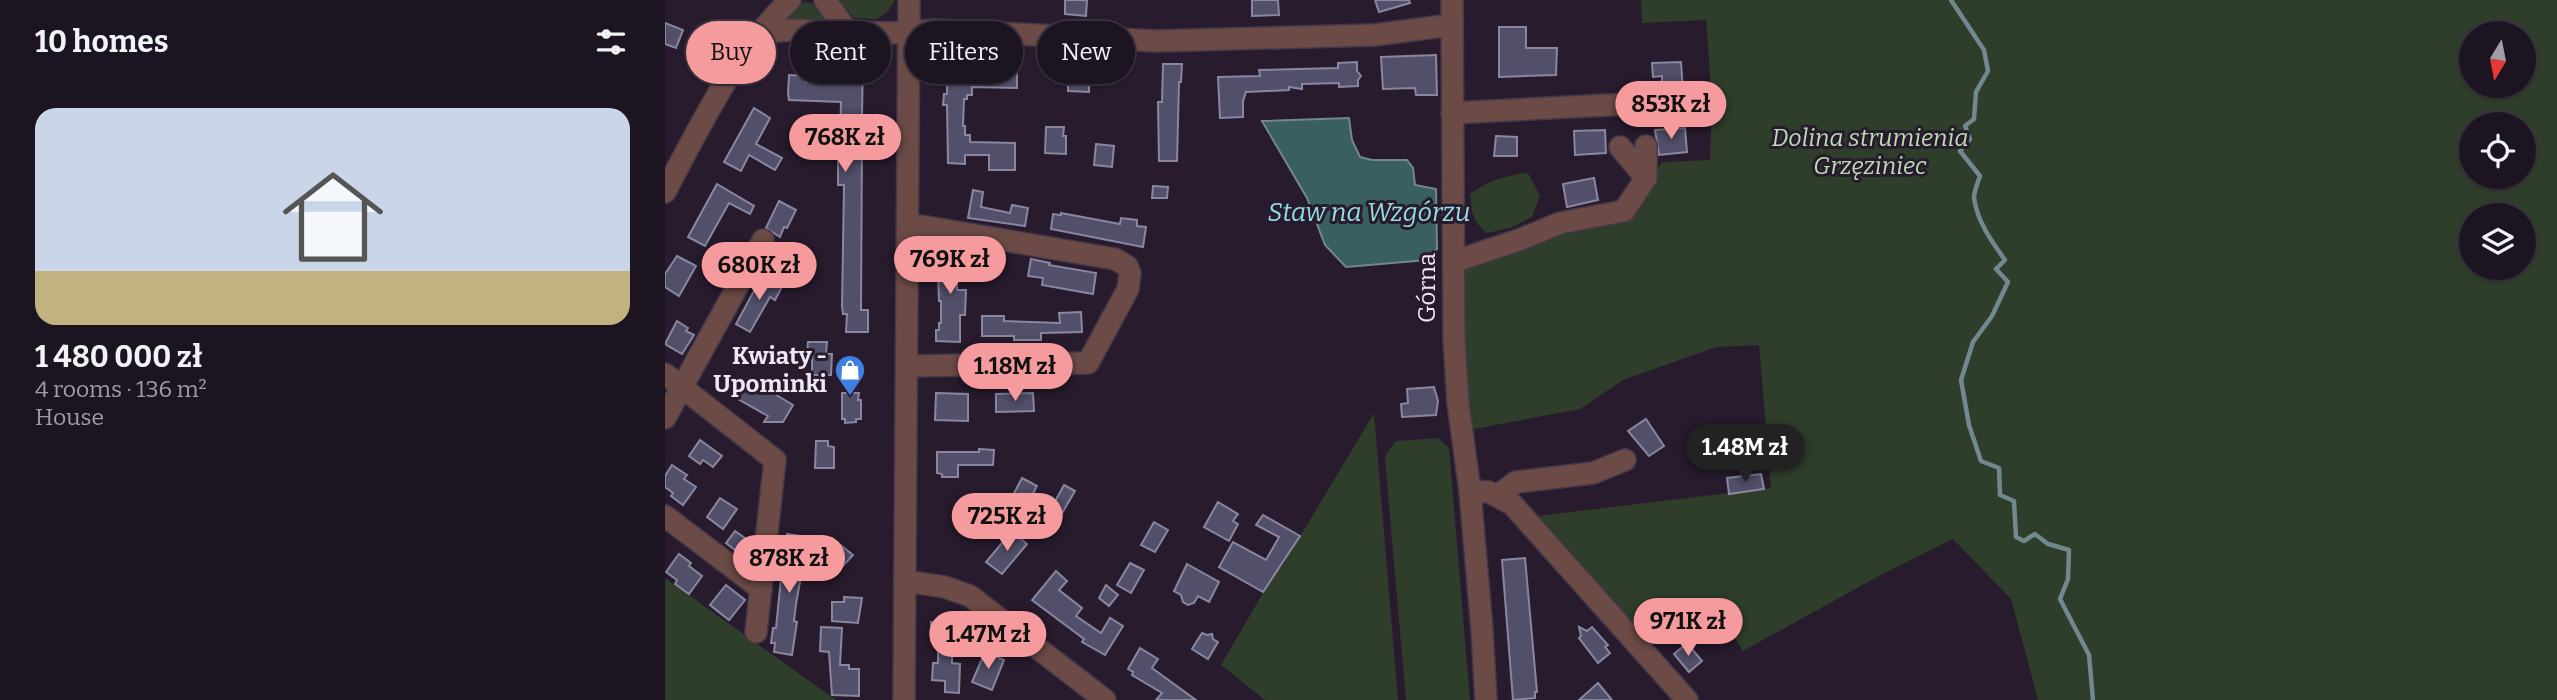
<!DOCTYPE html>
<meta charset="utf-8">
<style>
:root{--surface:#1d1422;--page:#2a212f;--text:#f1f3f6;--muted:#a09ea5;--line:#3b3340;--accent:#f59b9e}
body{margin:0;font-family:Bitter,serif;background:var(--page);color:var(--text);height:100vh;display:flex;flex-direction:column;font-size:26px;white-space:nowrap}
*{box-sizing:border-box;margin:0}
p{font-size:23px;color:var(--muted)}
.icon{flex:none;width:38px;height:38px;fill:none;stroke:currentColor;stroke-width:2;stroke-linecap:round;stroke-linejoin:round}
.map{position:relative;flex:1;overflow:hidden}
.sheet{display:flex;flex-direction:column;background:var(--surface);width:665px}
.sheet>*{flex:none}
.hud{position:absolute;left:21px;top:21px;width:665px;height:63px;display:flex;gap:14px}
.needle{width:46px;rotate:190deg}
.controls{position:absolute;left:1794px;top:21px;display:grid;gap:14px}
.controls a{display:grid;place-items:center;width:77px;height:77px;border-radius:50%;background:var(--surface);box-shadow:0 2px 5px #0004,0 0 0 2px var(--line);font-size:35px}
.price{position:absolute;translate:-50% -60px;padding:0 16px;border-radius:24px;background:var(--accent);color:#111;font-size:23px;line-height:46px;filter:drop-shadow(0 2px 4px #0008)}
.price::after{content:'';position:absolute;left:50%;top:42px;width:21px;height:16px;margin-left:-10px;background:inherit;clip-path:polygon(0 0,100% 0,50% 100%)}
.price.active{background:#222;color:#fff}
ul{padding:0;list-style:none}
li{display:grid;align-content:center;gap:14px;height:371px;padding:0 35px}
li+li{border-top:2px solid var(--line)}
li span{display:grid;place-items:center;height:217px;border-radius:21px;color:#555}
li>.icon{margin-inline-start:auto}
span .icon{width:126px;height:126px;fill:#fffc;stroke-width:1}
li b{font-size:30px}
h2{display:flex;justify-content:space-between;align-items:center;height:84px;padding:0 35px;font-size:30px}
.tag{padding:0 24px;border-radius:32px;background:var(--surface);box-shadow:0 2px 5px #0004,0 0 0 2px var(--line);font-size:24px;line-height:63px}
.tag.active{background:var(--accent);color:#111}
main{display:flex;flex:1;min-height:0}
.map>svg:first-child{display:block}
.green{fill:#2f3e2b;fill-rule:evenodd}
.water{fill:#3a5f62;stroke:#70888e;stroke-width:2}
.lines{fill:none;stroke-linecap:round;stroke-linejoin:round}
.stream{stroke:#70888e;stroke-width:4.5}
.building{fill:#514f69;stroke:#8987a0;stroke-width:2}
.minor-casing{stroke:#433849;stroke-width:24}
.minor{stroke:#6c4b46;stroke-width:21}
.labels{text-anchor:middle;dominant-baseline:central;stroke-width:6;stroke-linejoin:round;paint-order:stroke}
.park-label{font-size:24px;font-style:italic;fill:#b9ddb0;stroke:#271b2d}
.street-label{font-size:24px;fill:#efe7f3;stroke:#271b2d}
.poi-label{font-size:24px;font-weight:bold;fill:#efe7f3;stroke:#271b2d;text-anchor:end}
.water-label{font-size:26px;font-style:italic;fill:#93dde1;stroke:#271b2d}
</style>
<main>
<section class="sheet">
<h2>10 homes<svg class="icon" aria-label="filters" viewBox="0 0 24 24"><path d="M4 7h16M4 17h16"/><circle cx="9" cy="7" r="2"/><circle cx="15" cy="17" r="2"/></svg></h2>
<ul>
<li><span style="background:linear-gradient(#c9d6e8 75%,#c2b280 0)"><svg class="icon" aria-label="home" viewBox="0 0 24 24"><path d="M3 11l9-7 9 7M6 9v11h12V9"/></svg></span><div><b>1 480 000 zł</b><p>4 rooms · 136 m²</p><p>House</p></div></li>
</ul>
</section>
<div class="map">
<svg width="1892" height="700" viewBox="0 0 1892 700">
<rect width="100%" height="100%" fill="#271b2d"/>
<g class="green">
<polygon points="174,0 230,0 223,11 212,19 189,18"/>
<path d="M 976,0 L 1892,0 L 1892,700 L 1373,700 L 1346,599 L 1288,539 L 1212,577 L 1078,651 L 1047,601 L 980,642 L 872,516 L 1106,488 L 1094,345 L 1051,347 L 958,380 L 915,409 L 804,430 L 800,412 L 798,266 L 899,228 L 971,215 L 970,203 L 997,162 L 1045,160 L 1047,102 L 1041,20 L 977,23 ZM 1806,33 L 1858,33 L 1858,86 L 1806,86 ZM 1806,124 L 1858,124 L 1858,177 L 1806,177 ZM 1806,215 L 1858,215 L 1858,268 L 1806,268 Z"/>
<path d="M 139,2 C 153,3 159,10 165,22 L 119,22 L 119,16 Z"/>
<path d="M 863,173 L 875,196 L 867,217 L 845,228 L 822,233 C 808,222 806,212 805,194 C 822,181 841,175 863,173 Z"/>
<polygon points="709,413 733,700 600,700 556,665 612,569 615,570"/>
<polygon points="773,438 784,448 805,700 741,700 720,460 722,453 731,441"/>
<polygon points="0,578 171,700 0,700"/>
</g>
<polygon class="water" points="684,118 687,140 695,157 707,160 742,160 748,168 750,185 771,189 772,249 762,260 681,267 660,245 642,198 597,121"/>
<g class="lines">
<path class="stream" d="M 1286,0 L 1319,50 L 1323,71 L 1311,92 L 1309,119 L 1300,126 L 1305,139 L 1295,151 L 1315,176 C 1313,182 1309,191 1309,198 C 1312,221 1327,242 1340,260 L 1331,269 L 1343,282 L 1327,316 L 1308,342 L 1296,380 L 1304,425 L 1316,461 L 1334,468 L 1335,495 L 1349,501 L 1351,537 L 1359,541 L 1370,534 L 1383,544 L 1404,550 L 1403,579 L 1395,599 L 1424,655 L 1428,700"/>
</g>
<g class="building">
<polygon points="400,0 422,0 421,16 400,14"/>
<polygon points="587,0 613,0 614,15 587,16"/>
<polygon points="710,0 744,0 745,3 714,12"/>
<polygon points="0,23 18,30 11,48 0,44"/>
<polygon points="834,27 861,27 861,48 892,48 891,75 834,77"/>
<polygon points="282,49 300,50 300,63 325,63 325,59 352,60 352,88 307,87 307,95 302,95 302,99 299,99 298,126 300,126 300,135 305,135 305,142 350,143 350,170 324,170 324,155 300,155 300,164 283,163 282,105 278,105 279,94 282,94"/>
<polygon points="175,53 193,54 198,58 197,116 189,116 189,138 197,138 196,310 203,310 203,332 181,332 182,314 178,314 177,307 179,185 173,185 173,137 175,137 176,102 124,100 123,93 124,75 141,76 141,82 175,82"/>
<polygon points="771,55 772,95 751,95 750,88 718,89 716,57"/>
<polygon points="391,61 408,62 406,78 424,79 424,92 403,91 403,78 383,77 384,64 391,64"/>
<polygon points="692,62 692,71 696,76 693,80 693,86 674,87 674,83 637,84 637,89 624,87 624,90 581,92 578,101 578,117 555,118 553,77 595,76 594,70 673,68 673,63"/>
<polygon points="1016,62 1018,92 997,93 997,76 988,77 987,63"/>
<polygon points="429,63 448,64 447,80 429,79"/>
<polygon points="498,64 517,64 516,82 514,82 512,161 494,161 493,102 497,102"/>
<polygon points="89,108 105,118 91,144 117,158 110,170 84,155 76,171 59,162"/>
<polygon points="381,127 399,127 398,136 401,136 401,154 380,153"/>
<polygon points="1020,128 1022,152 994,155 990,130"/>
<polygon points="940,130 941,153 910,155 909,131"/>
<polygon points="831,136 852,137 852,156 829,156"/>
<polygon points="431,144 449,146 447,167 429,165"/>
<polygon points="929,178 933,200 902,207 898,184"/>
<polygon points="52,184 89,206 85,214 64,203 40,246 23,237"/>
<polygon points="488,186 503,187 502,198 487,198"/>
<polygon points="308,190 318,192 316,207 345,213 347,205 363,208 360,226 303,218"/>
<polygon points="114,201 131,210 122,228 119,227 115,237 101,228"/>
<polygon points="396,213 455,224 456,218 472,220 472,226 481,227 478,247 386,229 388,214 396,215"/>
<polygon points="272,248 293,248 292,290 301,290 300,315 295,315 295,342 271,341 271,330 274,330 274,323 276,323 276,301 274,301"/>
<polygon points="12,256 31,266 14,296 0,287 0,274"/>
<polygon points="366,259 385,263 384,265 431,273 428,294 377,285 378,278 363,276"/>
<polygon points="98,274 118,285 110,300 105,297 85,332 71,324"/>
<polygon points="416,312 417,332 376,333 376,340 349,340 349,336 317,336 317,316 339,316 339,321 395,323 394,313"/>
<polygon points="12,321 23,328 21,331 29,335 17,354 0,344"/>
<polygon points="143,342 162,342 161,354 167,354 166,375 147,375 147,355 142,355"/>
<polygon points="83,378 128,405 118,422 99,422 103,416 71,398"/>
<polygon points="769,387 773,401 771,415 737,417 736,404 743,403 742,389"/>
<polygon points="177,393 194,393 193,400 196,400 196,419 191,419 191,422 180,423 180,419 177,419"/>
<polygon points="271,393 303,394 303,421 270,420"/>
<polygon points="368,393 369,411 331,412 331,394"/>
<polygon points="981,419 999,446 984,456 963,431"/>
<polygon points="35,440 57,456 48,467 38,460 35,464 24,456"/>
<polygon points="151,441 163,441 163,446 169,447 169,468 150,468"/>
<polygon points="314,449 329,450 328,465 293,465 293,477 277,477 277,474 272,473 272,452 314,452"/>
<polygon points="7,465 22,475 19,479 31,487 18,505 6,496 8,493 0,487 0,476"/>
<polygon points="1096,474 1099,489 1064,494 1062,478"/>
<polygon points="357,478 372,486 360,509 345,501"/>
<polygon points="399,485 410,491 396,515 386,509"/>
<polygon points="305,497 323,497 323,511 305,510"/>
<polygon points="55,498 72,509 58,529 42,517"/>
<polygon points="553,502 573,514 568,521 573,524 564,541 539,527"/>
<polygon points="598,515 635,536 598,592 554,567 568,542 601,560 614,537 591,525"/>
<polygon points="489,522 503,530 490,552 476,545"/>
<polygon points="70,531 80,538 70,550 61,543"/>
<polygon points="347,531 362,544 337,574 321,562"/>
<polygon points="122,534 143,537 131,604 129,621 132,622 127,655 109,652 110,643 106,643 108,628 111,628 116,578 119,578"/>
<polygon points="167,538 188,555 177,567 156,551"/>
<polygon points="14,554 26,563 24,566 37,576 24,594 10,584 12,580 1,572"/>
<polygon points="860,558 872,692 870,692 870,698 848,700 837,560"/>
<polygon points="465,563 479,570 466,593 452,585"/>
<polygon points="522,564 554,582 544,602 533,596 529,603 523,605 518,602 516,595 509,591"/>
<polygon points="391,571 402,581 394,590 417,608 411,616 436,633 445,618 458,626 440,655 417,642 419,639 367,600"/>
<polygon points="61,585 80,600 64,620 45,605"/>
<polygon points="441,585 453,595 444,606 434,598"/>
<polygon points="179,597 197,598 193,623 167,621 167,602 179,602"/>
<polygon points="266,622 287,622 287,663 295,664 294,693 280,692 280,681 267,680 268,663 273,663 273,641 266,641"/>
<polygon points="156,627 177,628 175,665 184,665 184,669 194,669 194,696 167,695 164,652 155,651"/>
<polygon points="914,627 922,631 927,627 943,645 940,647 945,653 933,663 914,638 916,636"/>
<polygon points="537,633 542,635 547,634 548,639 553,642 543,659 527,649"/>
<polygon points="1022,643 1037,661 1024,672 1009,654"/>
<polygon points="475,648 493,659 487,668 531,700 491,700 497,693 467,675 468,672 463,669"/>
<polygon points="320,652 339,660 327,690 307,682"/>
<polygon points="933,683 947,700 914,700"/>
</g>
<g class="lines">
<g class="minor-casing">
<g id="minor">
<polyline points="160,0 183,32"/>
<polyline points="787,0 789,339 793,403 805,491 817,630 821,700"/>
<polyline points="89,38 112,31 127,30 226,33 270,30 492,41 709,35 786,25"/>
<polyline points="787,113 984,103"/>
<polyline points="955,147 981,178"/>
<path d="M 0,192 C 36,124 69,54 125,0"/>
<polyline points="789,259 797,259 854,240 895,223 959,211 981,178 981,146"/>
<polyline points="242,366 423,363 463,289 465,273 462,266 450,259 244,224"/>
<polyline points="0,374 110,460 91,632"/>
<polyline points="0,418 98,240"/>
<polyline points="805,491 824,492 847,504 1022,700"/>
<polyline points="833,495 851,482 928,473 960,460"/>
<polyline points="0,516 96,589"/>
<polyline points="240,581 280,587 305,596 440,700"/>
<polyline points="239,700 244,0"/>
</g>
</g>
<use href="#minor" class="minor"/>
</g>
<defs>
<g id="shop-pin" transform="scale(1.575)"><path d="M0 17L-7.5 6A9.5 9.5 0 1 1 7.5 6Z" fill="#3f7fe0" stroke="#271b2d"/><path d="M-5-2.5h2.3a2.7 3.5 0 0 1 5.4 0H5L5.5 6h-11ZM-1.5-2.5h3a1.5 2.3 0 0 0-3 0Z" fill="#fff"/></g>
</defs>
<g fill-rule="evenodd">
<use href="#shop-pin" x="185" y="370"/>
</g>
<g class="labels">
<g class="park-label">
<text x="1205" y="138">Dolina strumienia<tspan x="1205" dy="28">Grzęziniec</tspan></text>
</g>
<g class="street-label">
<text transform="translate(762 288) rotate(-90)">Górna</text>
</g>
<g class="poi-label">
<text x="162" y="356">Kwiaty -<tspan x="162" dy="28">Upominki</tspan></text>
</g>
<g class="water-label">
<text x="704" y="212">Staw na Wzgórzu</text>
</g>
</g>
</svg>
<div class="controls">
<a><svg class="needle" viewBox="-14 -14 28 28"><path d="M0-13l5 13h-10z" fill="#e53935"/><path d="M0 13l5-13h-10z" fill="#a09ea5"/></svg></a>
<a><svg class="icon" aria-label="locate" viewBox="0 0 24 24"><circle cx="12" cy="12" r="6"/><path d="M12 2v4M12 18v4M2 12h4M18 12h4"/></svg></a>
<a><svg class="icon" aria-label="layers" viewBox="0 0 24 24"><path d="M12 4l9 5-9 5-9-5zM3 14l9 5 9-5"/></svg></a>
</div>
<b class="price" style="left:1006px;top:141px">853K zł</b>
<b class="price" style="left:180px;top:174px">768K zł</b>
<b class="price" style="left:285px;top:296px">769K zł</b>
<b class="price" style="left:94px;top:302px">680K zł</b>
<b class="price" style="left:350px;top:403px">1.18M zł</b>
<b class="price active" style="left:1080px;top:484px">1.48M zł</b>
<b class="price" style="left:342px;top:553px">725K zł</b>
<b class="price" style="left:124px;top:595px">878K zł</b>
<b class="price" style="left:1023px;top:658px">971K zł</b>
<b class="price" style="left:323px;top:671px">1.47M zł</b>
<div class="hud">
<a class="tag active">Buy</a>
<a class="tag">Rent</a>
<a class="tag">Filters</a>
<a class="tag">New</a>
</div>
</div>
</main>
